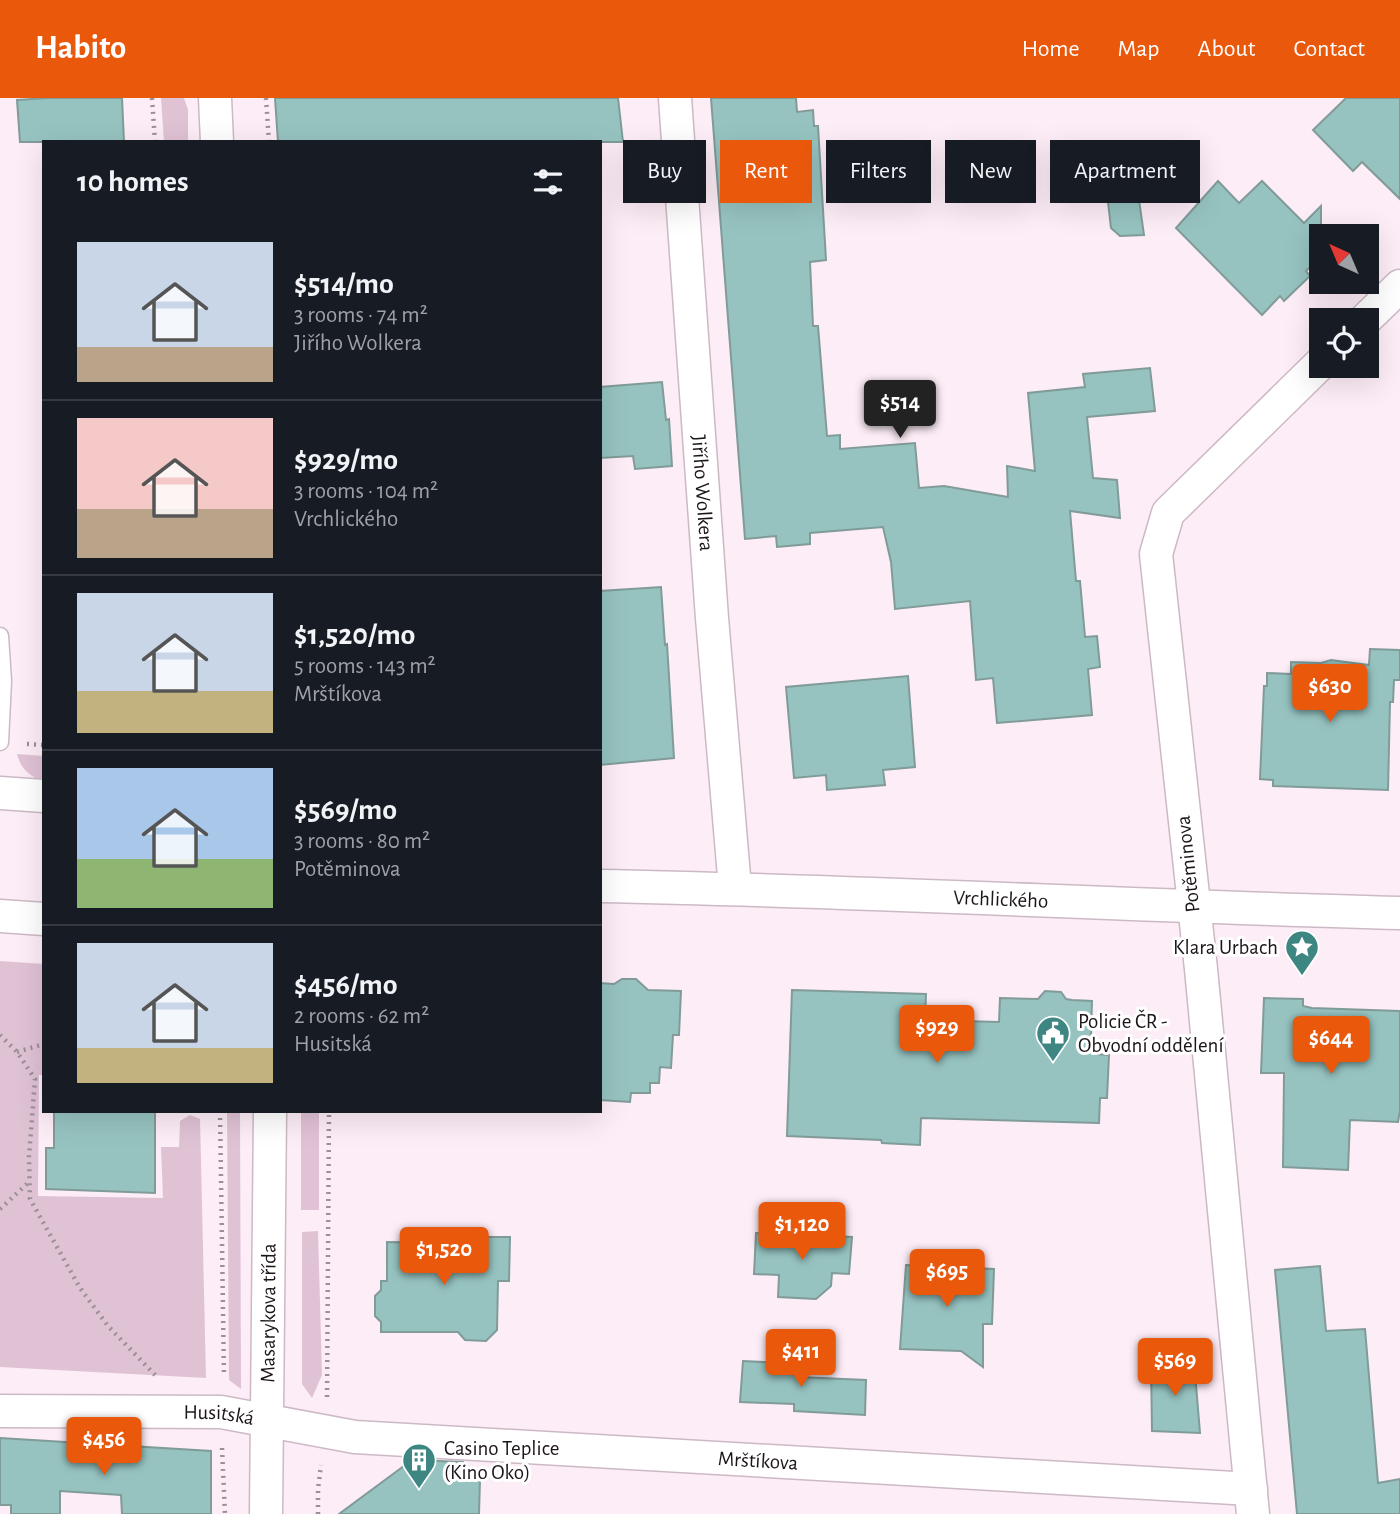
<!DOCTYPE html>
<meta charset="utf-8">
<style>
:root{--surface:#171b24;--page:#242831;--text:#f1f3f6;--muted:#9ea1a6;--line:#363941;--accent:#ea580c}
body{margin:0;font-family:"Alegreya Sans",sans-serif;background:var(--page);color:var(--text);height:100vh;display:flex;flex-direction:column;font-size:26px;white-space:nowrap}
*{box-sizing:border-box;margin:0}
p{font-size:23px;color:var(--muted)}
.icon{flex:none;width:38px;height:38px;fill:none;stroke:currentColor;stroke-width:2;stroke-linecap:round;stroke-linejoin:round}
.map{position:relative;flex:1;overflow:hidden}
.side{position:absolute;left:42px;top:42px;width:560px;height:973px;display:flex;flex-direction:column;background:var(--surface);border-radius:0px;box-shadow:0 7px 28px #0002}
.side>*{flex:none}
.banner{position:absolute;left:623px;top:42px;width:665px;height:63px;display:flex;gap:14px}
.needle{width:46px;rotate:316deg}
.fabs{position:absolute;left:1309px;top:126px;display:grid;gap:14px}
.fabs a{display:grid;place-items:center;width:70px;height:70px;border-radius:0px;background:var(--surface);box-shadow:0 7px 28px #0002;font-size:35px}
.price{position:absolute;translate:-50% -60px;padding:0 16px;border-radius:7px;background:var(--accent);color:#fff;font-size:23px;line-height:46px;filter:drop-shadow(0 2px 4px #0008)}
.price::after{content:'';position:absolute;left:50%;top:42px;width:21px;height:16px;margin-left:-10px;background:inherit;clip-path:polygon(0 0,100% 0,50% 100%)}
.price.current{background:#222;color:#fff}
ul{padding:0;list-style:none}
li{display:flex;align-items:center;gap:21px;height:175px;padding:0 35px}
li+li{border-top:2px solid var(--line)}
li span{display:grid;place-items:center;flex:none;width:196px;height:140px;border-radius:0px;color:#555}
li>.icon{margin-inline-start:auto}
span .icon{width:84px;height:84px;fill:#fffc;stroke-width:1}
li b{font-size:30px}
h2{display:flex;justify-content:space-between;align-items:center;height:84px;padding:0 35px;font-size:30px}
.tag{padding:0 24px;border-radius:0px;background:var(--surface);box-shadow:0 7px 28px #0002;font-size:24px;line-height:63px}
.tag.current{background:var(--accent);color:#fff}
header{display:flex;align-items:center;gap:42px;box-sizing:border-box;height:98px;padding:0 35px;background:var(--accent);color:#fff}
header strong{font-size:33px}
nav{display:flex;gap:38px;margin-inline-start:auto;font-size:24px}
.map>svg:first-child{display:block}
.green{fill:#e0c2d5}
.building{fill:#96c3c0;stroke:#819b99;stroke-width:2}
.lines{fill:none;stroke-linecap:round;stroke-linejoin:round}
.lane-casing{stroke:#cdb9c6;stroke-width:19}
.street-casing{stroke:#cdb9c6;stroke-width:35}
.path{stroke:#9c9097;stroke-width:4.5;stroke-dasharray:2 5;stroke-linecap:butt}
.lane{stroke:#fff;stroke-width:16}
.street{stroke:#fff;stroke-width:32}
.labels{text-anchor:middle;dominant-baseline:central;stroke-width:6;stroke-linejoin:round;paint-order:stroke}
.street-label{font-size:21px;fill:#1c1519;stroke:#fff}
.poi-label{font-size:21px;fill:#1c1519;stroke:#fff;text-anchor:start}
</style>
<header>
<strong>Habito</strong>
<nav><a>Home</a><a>Map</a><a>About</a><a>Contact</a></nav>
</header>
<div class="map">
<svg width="1400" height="1416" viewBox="0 0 1400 1416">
<rect width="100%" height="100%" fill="#fdedf7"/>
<g class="green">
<polygon points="161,0 184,0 188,12 188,44 164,44"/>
<path d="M 17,656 L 44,658 L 44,684 C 29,678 21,671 17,656 Z"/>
<polygon points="0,863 44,866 44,977 39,977 38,1098 163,1100 161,1049 179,1049 180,1023 190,1017 200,1021 206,1280 0,1269"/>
<polygon points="227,1013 240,1013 241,1291 229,1282"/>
<rect x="301" y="1013" width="18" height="99"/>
<polygon points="318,1133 322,1277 312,1300 302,1286 302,1134"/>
</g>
<g class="building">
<polygon points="47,0 122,0 124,44 20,44 17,2"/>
<polygon points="275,0 618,0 623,44 278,44"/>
<polygon points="711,0 796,0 797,14 813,12 814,28 818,28 826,162 810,164 813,228 818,228 827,338 840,337 840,351 915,345 919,390 944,388 1008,399 1007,368 1035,373 1028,295 1085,289 1083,276 1150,270 1155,313 1087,319 1093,380 1117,382 1120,420 1070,413 1076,483 1080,483 1085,539 1097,538 1100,569 1088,571 1092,617 997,625 993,580 976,582 970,503 895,511 891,464 883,429 810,435 810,446 777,449 776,438 745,441"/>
<polygon points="1346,0 1400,0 1400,101 1362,64 1353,73 1313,32"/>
<polygon points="1218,83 1239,105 1262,83 1304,125 1321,108 1321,158 1306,173 1310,178 1284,203 1280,198 1262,217 1176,130"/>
<polygon points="1139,102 1144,137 1120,138 1111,130 1108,104"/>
<polygon points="662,284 666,322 669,321 672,368 635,371 633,358 600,360 600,289"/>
<polygon points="661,489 665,547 667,546 674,660 600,667 600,493"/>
<polygon points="1370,551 1400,552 1400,582 1394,582 1393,604 1390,604 1388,692 1273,688 1273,682 1260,681 1264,588 1267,588 1267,575 1291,576 1291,564 1321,565 1331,562 1369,567"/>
<polygon points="908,578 915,669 883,672 885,687 827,692 826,677 794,680 786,589"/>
<polygon points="622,881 636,881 648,892 681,893 679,937 673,937 671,970 660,969 659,985 650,985 650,995 631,995 630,1004 600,1002 600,885 614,886"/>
<polygon points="792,892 926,896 925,922 999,924 1000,900 1038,901 1045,893 1061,894 1066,901 1072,902 1092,903 1091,937 1096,937 1096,956 1109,957 1107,1000 1100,1000 1099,1025 921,1020 920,1047 882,1045 881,1042 787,1038"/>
<polygon points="1264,900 1303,901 1303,908 1312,910 1400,913 1400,1013 1398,1024 1350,1022 1348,1072 1283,1069 1284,975 1261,975"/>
<polygon points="54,1013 155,1013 155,1095 46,1091 46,1050 54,1050"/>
<polygon points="756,1135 852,1139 849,1176 832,1175 831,1188 816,1201 778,1199 779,1177 754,1176"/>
<polygon points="457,1139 510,1139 509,1183 498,1183 497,1232 486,1243 465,1242 458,1234 381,1234 381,1224 375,1218 375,1198 381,1192 381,1183 387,1183 387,1144 456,1145"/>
<polygon points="906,1167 994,1171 992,1226 983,1226 983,1269 961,1253 900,1251"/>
<polygon points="1320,1168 1326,1233 1365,1231 1378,1385 1400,1381 1400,1416 1297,1416 1275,1172"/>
<polygon points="743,1263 799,1266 798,1279 866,1282 865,1317 794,1313 794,1306 740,1304"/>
<polygon points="1194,1263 1200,1335 1152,1333 1151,1266"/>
<polygon points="0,1340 211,1353 211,1416 122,1416 121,1397 60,1393 60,1416 11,1416 11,1407 0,1407"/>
<polygon points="412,1362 463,1364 480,1382 479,1416 339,1416"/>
</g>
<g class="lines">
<g class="lane-casing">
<polyline id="lane" points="0,538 3,583 0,644"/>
</g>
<g class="street-casing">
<g id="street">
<polyline points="215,0 217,44"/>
<path id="s1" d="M 675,0 L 712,520 L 735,790"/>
<polyline points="1365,222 1400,188"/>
<polyline points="0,695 44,698"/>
<path id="s2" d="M 600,788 C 867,793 1133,808 1400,815"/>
<polyline points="0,818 44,821"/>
<path id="s3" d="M 0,1313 L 221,1314 L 355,1339 L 1251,1391"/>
<path id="s4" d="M 266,1416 L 270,1013"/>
<polyline points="1253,1416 1201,871 1156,456 1168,415 1321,265"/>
</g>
</g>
<g class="path">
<polyline points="152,0 155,44"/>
<polyline points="266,0 269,44"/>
<polyline points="27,646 44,647"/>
<polyline points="0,937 17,954 35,981 29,1059 30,1101 80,1190 108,1228 156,1278"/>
<polyline points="17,954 44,946"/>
<polyline points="220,1013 224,1278"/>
<polyline points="0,1111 29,1084"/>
<polyline points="327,1299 329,1013"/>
<polyline points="222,1350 225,1416"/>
<polyline points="318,1416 318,1391 321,1367"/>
</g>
<use href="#lane" class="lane"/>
<use href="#street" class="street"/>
</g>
<defs>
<g id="sight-pin" transform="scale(1.75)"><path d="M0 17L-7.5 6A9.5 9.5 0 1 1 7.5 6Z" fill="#3e8682" stroke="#fff"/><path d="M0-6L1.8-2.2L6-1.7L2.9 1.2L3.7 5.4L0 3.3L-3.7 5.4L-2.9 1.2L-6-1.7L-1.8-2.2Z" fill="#fff"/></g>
<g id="civic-pin" transform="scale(1.75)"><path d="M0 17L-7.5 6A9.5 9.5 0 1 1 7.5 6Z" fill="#3e8682" stroke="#fff"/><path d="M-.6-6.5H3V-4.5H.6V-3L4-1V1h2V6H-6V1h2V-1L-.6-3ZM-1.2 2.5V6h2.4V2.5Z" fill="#fff"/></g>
<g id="building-pin" transform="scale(1.75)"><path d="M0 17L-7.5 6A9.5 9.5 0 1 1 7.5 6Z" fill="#3e8682" stroke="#fff"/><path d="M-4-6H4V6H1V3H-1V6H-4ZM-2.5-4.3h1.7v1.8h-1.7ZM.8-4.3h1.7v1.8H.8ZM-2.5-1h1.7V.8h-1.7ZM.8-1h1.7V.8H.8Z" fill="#fff"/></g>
</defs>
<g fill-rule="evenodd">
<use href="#sight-pin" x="1302" y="849"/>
<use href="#civic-pin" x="1053" y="935"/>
<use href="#building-pin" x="419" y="1362"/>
</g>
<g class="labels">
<g class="street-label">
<text stroke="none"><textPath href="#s1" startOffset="396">Jiřího Wolkera</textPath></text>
<text transform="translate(1188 766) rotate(-96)">Potěminova</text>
<text stroke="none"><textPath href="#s2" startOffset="401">Vrchlického</textPath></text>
<text stroke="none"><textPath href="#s4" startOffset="201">Masarykova třída</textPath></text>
<text stroke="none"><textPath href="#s3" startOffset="219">Husitská</textPath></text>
<text stroke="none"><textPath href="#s3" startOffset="761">Mrštíkova</textPath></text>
</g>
<g class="poi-label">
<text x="1278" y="849" text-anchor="end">Klara Urbach</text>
<text x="1078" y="923">Policie ČR -<tspan x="1078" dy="24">Obvodní oddělení</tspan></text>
<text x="444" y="1350">Casino Teplice<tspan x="444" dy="24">(Kino Oko)</tspan></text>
</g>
</g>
</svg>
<div class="fabs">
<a><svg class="needle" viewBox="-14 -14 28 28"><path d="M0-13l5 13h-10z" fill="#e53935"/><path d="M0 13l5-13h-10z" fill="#9ea1a6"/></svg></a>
<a><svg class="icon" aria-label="locate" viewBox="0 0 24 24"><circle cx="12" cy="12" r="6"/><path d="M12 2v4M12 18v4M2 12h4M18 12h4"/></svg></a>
</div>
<b class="price current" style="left:900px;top:342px">$514</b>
<b class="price" style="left:1330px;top:626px">$630</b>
<b class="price" style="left:937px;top:967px">$929</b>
<b class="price" style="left:1331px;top:978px">$644</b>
<b class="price" style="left:802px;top:1164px">$1,120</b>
<b class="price" style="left:444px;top:1189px">$1,520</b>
<b class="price" style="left:947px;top:1211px">$695</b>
<b class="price" style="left:801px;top:1291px">$411</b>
<b class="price" style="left:1175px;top:1300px">$569</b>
<b class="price" style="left:104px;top:1379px">$456</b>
<div class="banner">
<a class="tag">Buy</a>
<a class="tag current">Rent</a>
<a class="tag">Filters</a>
<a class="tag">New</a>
<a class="tag">Apartment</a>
</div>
<section class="side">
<h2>10 homes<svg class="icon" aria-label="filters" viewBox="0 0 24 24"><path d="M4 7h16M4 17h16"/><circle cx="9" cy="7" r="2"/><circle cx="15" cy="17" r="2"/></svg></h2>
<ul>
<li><span style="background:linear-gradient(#c9d6e8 75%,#b9a48a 0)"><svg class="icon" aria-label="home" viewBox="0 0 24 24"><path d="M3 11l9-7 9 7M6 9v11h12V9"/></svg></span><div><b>$514/mo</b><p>3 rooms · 74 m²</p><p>Jiřího Wolkera</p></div></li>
<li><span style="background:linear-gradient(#f6c9c9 65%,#b9a48a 0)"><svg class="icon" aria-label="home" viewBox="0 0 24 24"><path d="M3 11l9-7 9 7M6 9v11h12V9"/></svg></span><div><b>$929/mo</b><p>3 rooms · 104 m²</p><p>Vrchlického</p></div></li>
<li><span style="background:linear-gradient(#c9d6e8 70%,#c2b280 0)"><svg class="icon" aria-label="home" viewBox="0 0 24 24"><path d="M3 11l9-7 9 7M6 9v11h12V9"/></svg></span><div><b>$1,520/mo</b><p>5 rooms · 143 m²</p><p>Mrštíkova</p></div></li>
<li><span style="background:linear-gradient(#a9c7e8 65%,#8fb573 0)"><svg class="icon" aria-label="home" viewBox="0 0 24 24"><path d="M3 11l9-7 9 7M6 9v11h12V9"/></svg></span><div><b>$569/mo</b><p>3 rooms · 80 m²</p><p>Potěminova</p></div></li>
<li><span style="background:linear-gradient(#c9d6e8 75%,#c2b280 0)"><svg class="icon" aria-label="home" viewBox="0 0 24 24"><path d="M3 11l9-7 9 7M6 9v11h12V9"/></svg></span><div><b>$456/mo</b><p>2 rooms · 62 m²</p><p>Husitská</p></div></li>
</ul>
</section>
</div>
